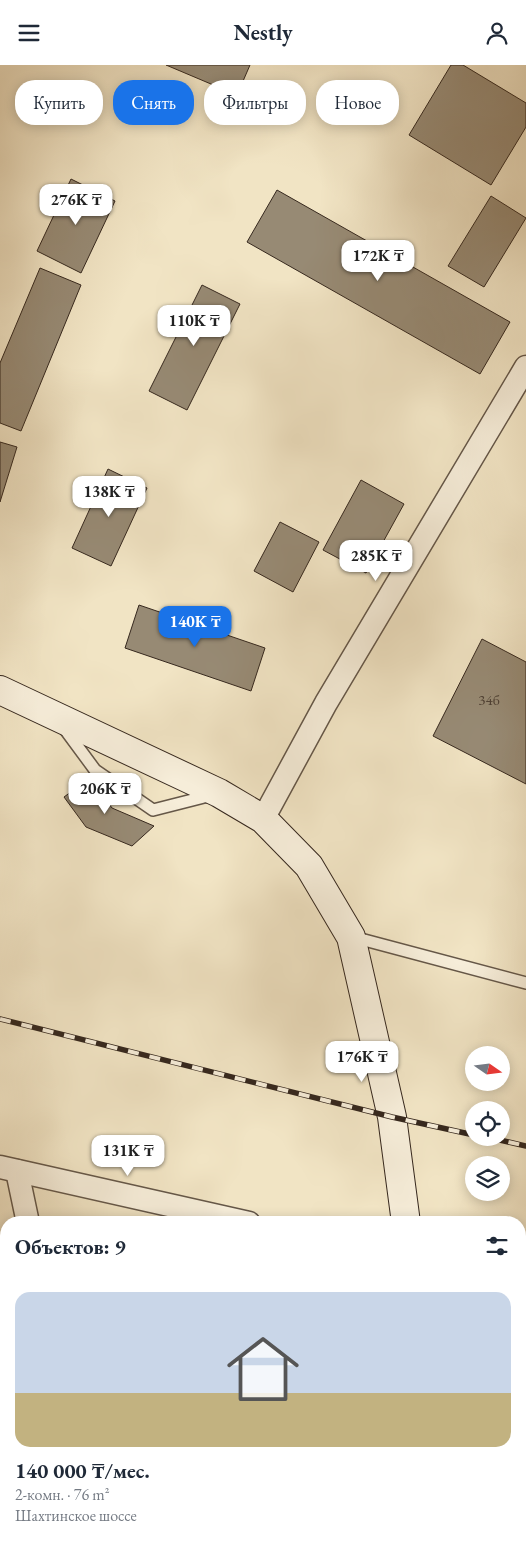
<!DOCTYPE html>
<html lang="ru">
<meta charset="utf-8">
<style>
:root{--surface:#fff;--page:#f2f2f3;--text:#1f2937;--muted:#747a83;--accent:#1a73e8}
body{margin:0;font-family:"EB Garamond",serif;background:var(--page);color:var(--text);height:100vh;display:flex;flex-direction:column;font-size:19px;white-space:nowrap}
*{box-sizing:border-box;margin:0}
p{font-size:16px;color:var(--muted)}
.icon{flex:none;width:28px;height:28px;fill:none;stroke:currentColor;stroke-width:2;stroke-linecap:round;stroke-linejoin:round}
.map{position:relative;flex:1;overflow:hidden}
.sheet{position:absolute;left:0px;top:1151px;width:526px;height:336px;display:flex;flex-direction:column;background:var(--surface);border-radius:20px 20px 0 0;box-shadow:0 2px 12px #0003}
.sheet>*{flex:none}
.hud{position:absolute;left:15px;top:15px;width:496px;height:45px;display:flex;gap:10px}
.needle{width:32px;rotate:104deg}
.fabs{position:absolute;left:465px;top:981px;display:grid;gap:10px}
.fabs a{display:grid;place-items:center;width:45px;height:45px;border-radius:50%;background:var(--surface);box-shadow:0 2px 12px #0003;font-size:25px}
.price{position:absolute;translate:-50% -42px;padding:0 11px;border-radius:10px;background:#fff;color:#222;font-size:16px;line-height:32px;filter:drop-shadow(0 1px 2px #0008)}
.price::after{content:'';position:absolute;left:50%;top:30px;width:15px;height:11px;margin-left:-8px;background:inherit;clip-path:polygon(0 0,100% 0,50% 100%)}
.price.current{background:var(--accent);color:#fff}
ul{padding:0;list-style:none}
li{display:grid;align-content:center;gap:10px;height:265px;padding:0 15px}
li span{display:grid;place-items:center;height:155px;border-radius:15px;color:#555}
li>.icon{margin-inline-start:auto}
span .icon{width:90px;height:90px;fill:#fffc;stroke-width:1}
li b{font-size:21px}
h2{display:flex;justify-content:space-between;align-items:center;height:60px;padding:0 15px;font-size:21px}
.chip{padding:0 18px;border-radius:20px;background:var(--surface);box-shadow:0 2px 12px #0003;font-size:18px;line-height:45px}
.chip.current{background:var(--accent);color:#fff}
header{display:flex;justify-content:space-between;align-items:center;height:65px;padding:0 15px;background:var(--surface);font-size:22px;font-weight:700}
.map>svg:first-child{display:block}
.building{fill:#978a74;stroke:#36281e}
.lines{fill:none;stroke-linecap:round;stroke-linejoin:round}
.lane-casing{stroke:#655748;stroke-width:14}
.street-casing{stroke:#655748;stroke-width:25}
.secondary-casing{stroke:#36281e;stroke-width:30}
.lane{stroke:#f6edd9;stroke-width:11}
.street{stroke:#f6edd9;stroke-width:22}
.secondary{stroke:#f6edd9;stroke-width:28}
.rail-casing{stroke:#36281e;stroke-width:5.5}
.rail{stroke:#f6edd9;stroke-width:4;stroke-dasharray:11;stroke-linecap:butt}
.labels{text-anchor:middle;dominant-baseline:central;stroke-width:4.5;stroke-linejoin:round;paint-order:stroke}
.number-label{font-size:15px;fill:#4e4034}
</style>
<header><svg class="icon" aria-label="menu" viewBox="0 0 24 24"><path d="M4 6h16M4 12h16M4 18h16"/></svg>Nestly<svg class="icon" aria-label="person" viewBox="0 0 24 24"><circle cx="12" cy="8" r="4"/><path d="M4 21q1-7 8-7t8 7"/></svg></header>
<div class="map">
<svg width="526" height="1487" viewBox="0 0 526 1487">
<rect width="100%" height="100%" fill="#f1e4c4"/>
<filter id="stains"><feTurbulence type="fractalNoise" baseFrequency=".004" numOctaves="4"/><feColorMatrix values="0 0 0 0 .2 0 0 0 0 .09 0 0 0 0 .02 0 0 0 .5 -.17"/></filter>
<radialGradient id="worn" r=".72"><stop offset=".6" stop-color="#630" stop-opacity="0"/><stop offset="1" stop-color="#630" stop-opacity=".3"/></radialGradient>
<g class="building">
<polygon points="166,0 250,0 237,30"/>
<polygon points="451,0 463,0 526,38 526,62 491,120 409,70"/>
<polygon points="71,114 115,136 81,208 37,186"/>
<polygon points="277,125 510,257 480,309 247,177"/>
<polygon points="491,131 526,153 484,222 448,201"/>
<polygon points="40,203 81,220 21,366 0,358 0,298"/>
<polygon points="202,220 240,239 187,345 149,326"/>
<polygon points="0,377 17,382 0,437"/>
<polygon points="108,404 147,423 111,501 72,483"/>
<polygon points="361,415 404,439 366,508 323,485"/>
<polygon points="280,457 319,477 293,527 254,506"/>
<polygon points="139,540 265,583 251,626 125,583"/>
<polygon points="482,574 526,597 526,719 433,671"/>
<polygon points="90,713 112,743 154,761 132,781 86,762 64,732"/>
<polygon points="0,1176 6,1193 6,1200 0,1202"/>
<polygon points="6,1231 6,1263 0,1264 0,1232"/>
<polygon points="6,1322 6,1358 0,1359 0,1323"/>
<polygon points="6,1443 6,1481 13,1481 0,1484 0,1444"/>
<polygon points="520,1476 526,1476 526,1487 505,1487 504,1481 520,1481"/>
</g>
<g class="lines">
<g class="lane-casing">
<g id="lane">
<polyline points="64,663 95,705 153,745 212,730"/>
<polyline points="353,872 526,918"/>
</g>
</g>
<g class="street-casing">
<g id="street">
<polyline points="263,754 326,638 526,302"/>
<polyline points="0,1102 249,1158"/>
<polyline points="17,1106 28,1158"/>
<polyline points="520,1226 526,1228"/>
<polyline points="0,1284 6,1282"/>
<polyline points="99,1487 128,1481"/>
</g>
</g>
<g class="secondary-casing">
<g id="secondary">
<polyline points="0,625 219,728 263,754 309,801 351,872 392,1052 406,1158"/>
<polyline points="457,1481 458,1487"/>
</g>
</g>
<use href="#lane" class="lane"/>
<use href="#street" class="street"/>
<use href="#secondary" class="secondary"/>
<g class="rail-casing">
<g id="rail">
<polyline points="0,954 392,1052 474,1070"/>
<polyline points="487,1072 526,1081"/>
</g>
</g>
<use href="#rail" class="rail"/>
</g>
<g class="labels">
<g class="number-label">
<text x="489" y="634">34б</text>
</g>
</g>
<rect width="100%" height="100%" filter="url(#stains)"/>
<rect width="100%" height="100%" fill="url(#worn)"/>
</svg>
<div class="fabs">
<a><svg class="needle" viewBox="-14 -14 28 28"><path d="M0-13l5 13h-10z" fill="#e53935"/><path d="M0 13l5-13h-10z" fill="#747a83"/></svg></a>
<a><svg class="icon" aria-label="locate" viewBox="0 0 24 24"><circle cx="12" cy="12" r="6"/><path d="M12 2v4M12 18v4M2 12h4M18 12h4"/></svg></a>
<a><svg class="icon" aria-label="layers" viewBox="0 0 24 24"><path d="M12 4l9 5-9 5-9-5zM3 14l9 5 9-5"/></svg></a>
</div>
<b class="price" style="left:76px;top:161px">276K ₸</b>
<b class="price" style="left:378px;top:217px">172K ₸</b>
<b class="price" style="left:194px;top:282px">110K ₸</b>
<b class="price" style="left:109px;top:453px">138K ₸</b>
<b class="price" style="left:376px;top:517px">285K ₸</b>
<b class="price current" style="left:195px;top:583px">140K ₸</b>
<b class="price" style="left:105px;top:750px">206K ₸</b>
<b class="price" style="left:362px;top:1018px">176K ₸</b>
<b class="price" style="left:128px;top:1112px">131K ₸</b>
<div class="hud">
<a class="chip">Купить</a>
<a class="chip current">Снять</a>
<a class="chip">Фильтры</a>
<a class="chip">Новое</a>
</div>
<section class="sheet">
<h2>Объектов: 9<svg class="icon" aria-label="filters" viewBox="0 0 24 24"><path d="M4 7h16M4 17h16"/><circle cx="9" cy="7" r="2"/><circle cx="15" cy="17" r="2"/></svg></h2>
<ul>
<li><span style="background:linear-gradient(#c9d6e8 65%,#c2b280 0)"><svg class="icon" aria-label="home" viewBox="0 0 24 24"><path d="M3 11l9-7 9 7M6 9v11h12V9"/></svg></span><div><b>140 000 ₸/мес.</b><p>2-комн. · 76 m²</p><p>Шахтинское шоссе</p></div></li>
</ul>
</section>
</div>
